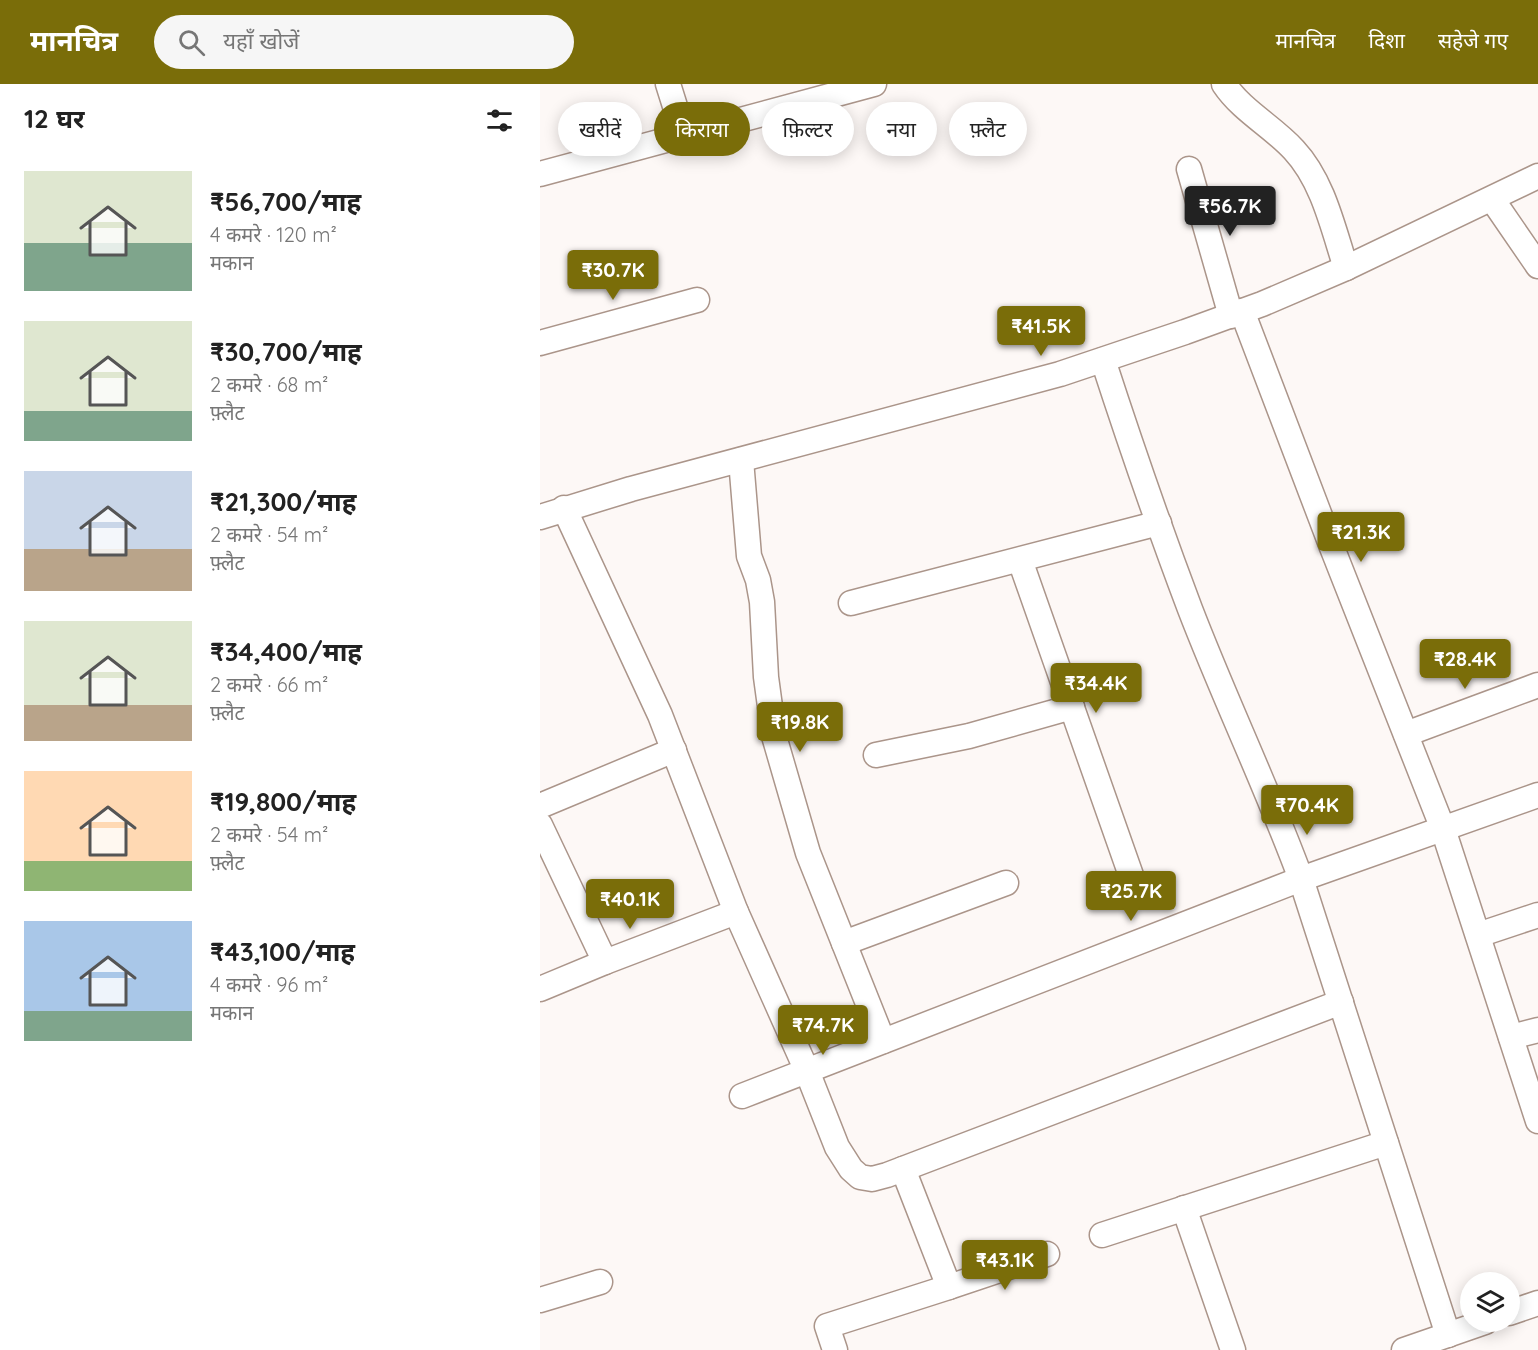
<!DOCTYPE html>
<html lang="hi">
<meta charset="utf-8">
<style>
:root{--surface:#fff;--page:#f6f6f6;--text:#222;--muted:#767676;--accent:#7a6d09}
body{margin:0;font-family:Quicksand,"Noto Sans Devanagari",sans-serif;background:var(--page);color:var(--text);height:100vh;display:flex;flex-direction:column;font-size:22px;white-space:nowrap}
*{box-sizing:border-box;margin:0}
p{font-size:20px;color:var(--muted)}
.icon{flex:none;width:33px;height:33px;fill:none;stroke:currentColor;stroke-width:2;stroke-linecap:round;stroke-linejoin:round}
.map{position:relative;flex:1;overflow:hidden}
.details{display:flex;flex-direction:column;background:var(--surface);width:540px}
.details>*{flex:none}
.top-card{position:absolute;left:18px;top:18px;width:570px;height:54px;display:flex;gap:12px}
.buttons{position:absolute;left:920px;top:1188px;display:grid;gap:12px}
.buttons a{display:grid;place-items:center;width:60px;height:60px;border-radius:50%;background:var(--surface);box-shadow:0 3px 15px #0003;font-size:30px}
.price{position:absolute;translate:-50% -51px;padding:0 14px;border-radius:6px;background:var(--accent);color:#fff;font-size:20px;line-height:39px;filter:drop-shadow(0 2px 3px #0008)}
.price::after{content:'';position:absolute;left:50%;top:36px;width:18px;height:14px;margin-left:-9px;background:inherit;clip-path:polygon(0 0,100% 0,50% 100%)}
.price.active{background:#222;color:#fff}
ul{padding:0;list-style:none}
li{display:flex;align-items:center;gap:18px;height:150px;padding:0 24px}
li span{display:grid;place-items:center;flex:none;width:168px;height:120px;border-radius:0px;color:#555}
li>.icon{margin-inline-start:auto}
span .icon{width:72px;height:72px;fill:#fffc;stroke-width:1}
li b{font-size:26px}
h2{display:flex;justify-content:space-between;align-items:center;height:72px;padding:0 24px;font-size:26px}
.tag{padding:0 21px;border-radius:27px;background:var(--surface);box-shadow:0 3px 15px #0003;font-size:21px;line-height:54px}
.tag.active{background:var(--accent);color:#fff}
header{display:flex;align-items:center;gap:36px;box-sizing:border-box;height:84px;padding:0 30px;background:var(--accent);color:#fff}
header strong{font-size:28px}
nav{display:flex;gap:33px;margin-inline-start:auto;font-size:21px}
.search{width:420px;height:54px;background:var(--page);display:flex;align-items:center;gap:15px;box-sizing:border-box;padding:0 21px;border-radius:33px;color:var(--muted);font-size:22px}
main{display:flex;flex:1;min-height:0}
.map>svg:first-child{display:block}
.lines{fill:none;stroke-linecap:round;stroke-linejoin:round}
.minor-casing{stroke:#ab958a;stroke-width:27}
.minor{stroke:#fff;stroke-width:24}
</style>
<header>
<strong>मानचित्र</strong>
<div class="search"><svg class="icon" aria-label="search" viewBox="0 0 24 24"><circle cx="10" cy="10" r="6"/><path d="M15 15l6 6"/></svg>यहाँ खोजें</div>
<nav><a>मानचित्र</a><a>दिशा</a><a>सहेजे गए</a></nav>
</header>
<main>
<section class="details">
<h2>12 घर<svg class="icon" aria-label="filters" viewBox="0 0 24 24"><path d="M4 7h16M4 17h16"/><circle cx="9" cy="7" r="2"/><circle cx="15" cy="17" r="2"/></svg></h2>
<ul>
<li><span style="background:linear-gradient(#dfe7d0 60%,#7fa58c 0)"><svg class="icon" aria-label="home" viewBox="0 0 24 24"><path d="M3 11l9-7 9 7M6 9v11h12V9"/></svg></span><div><b>₹56,700/माह</b><p>4 कमरे · 120 m²</p><p>मकान</p></div></li>
<li><span style="background:linear-gradient(#dfe7d0 75%,#7fa58c 0)"><svg class="icon" aria-label="home" viewBox="0 0 24 24"><path d="M3 11l9-7 9 7M6 9v11h12V9"/></svg></span><div><b>₹30,700/माह</b><p>2 कमरे · 68 m²</p><p>फ़्लैट</p></div></li>
<li><span style="background:linear-gradient(#c9d6e8 65%,#b9a48a 0)"><svg class="icon" aria-label="home" viewBox="0 0 24 24"><path d="M3 11l9-7 9 7M6 9v11h12V9"/></svg></span><div><b>₹21,300/माह</b><p>2 कमरे · 54 m²</p><p>फ़्लैट</p></div></li>
<li><span style="background:linear-gradient(#dfe7d0 70%,#b9a48a 0)"><svg class="icon" aria-label="home" viewBox="0 0 24 24"><path d="M3 11l9-7 9 7M6 9v11h12V9"/></svg></span><div><b>₹34,400/माह</b><p>2 कमरे · 66 m²</p><p>फ़्लैट</p></div></li>
<li><span style="background:linear-gradient(#ffd9b3 75%,#8fb573 0)"><svg class="icon" aria-label="home" viewBox="0 0 24 24"><path d="M3 11l9-7 9 7M6 9v11h12V9"/></svg></span><div><b>₹19,800/माह</b><p>2 कमरे · 54 m²</p><p>फ़्लैट</p></div></li>
<li><span style="background:linear-gradient(#a9c7e8 75%,#7fa58c 0)"><svg class="icon" aria-label="home" viewBox="0 0 24 24"><path d="M3 11l9-7 9 7M6 9v11h12V9"/></svg></span><div><b>₹43,100/माह</b><p>4 कमरे · 96 m²</p><p>मकान</p></div></li>
</ul>
</section>
<div class="map">
<svg width="998" height="1266" viewBox="0 0 998 1266">
<rect width="100%" height="100%" fill="#fdf8f6"/>
<g class="lines">
<g class="minor-casing">
<g id="minor">
<polyline points="128,0 144,51"/>
<path d="M 684,0 C 702,27 732,42 754,66 C 783,97 793,144 806,184"/>
<polyline points="649,85 691,232"/>
<polyline points="0,90 334,0"/>
<polyline points="952,115 998,182"/>
<polyline points="702,227 793,466 903,745 998,1037"/>
<polyline points="0,259 157,216"/>
<path d="M 563,276 C 590,359 619,443 650,525 C 685,616 727,703 761,795 L 908,1251"/>
<polyline points="201,376 209,472 218,496 222,518 226,593 234,652 268,769 343,957"/>
<polyline points="24,424 120,631 196,828 267,987 297,1063 311,1085 320,1093 332,1095 347,1091 801,918"/>
<polyline points="0,433 91,405 520,290 645,248 722,220 806,184 998,92"/>
<polyline points="480,476 593,797"/>
<polyline points="311,519 619,439"/>
<polyline points="866,650 998,601"/>
<polyline points="336,671 429,652 532,623"/>
<polyline points="0,722 134,666"/>
<polyline points="0,741 65,878"/>
<polyline points="938,851 998,831"/>
<polyline points="304,859 466,799"/>
<polyline points="0,905 65,878 196,828"/>
<polyline points="971,953 998,946"/>
<polyline points="202,1012 761,795 998,711"/>
<polyline points="644,1124 693,1266"/>
<polyline points="562,1151 846,1059"/>
<polyline points="409,1203 507,1170"/>
<polyline points="0,1216 60,1198"/>
<polyline points="969,1229 998,1219"/>
<polyline points="295,1266 287,1242 409,1203 363,1085"/>
<polyline points="864,1266 945,1238"/>
</g>
</g>
<use href="#minor" class="minor"/>
</g>
</svg>
<div class="buttons">
<a><svg class="icon" aria-label="layers" viewBox="0 0 24 24"><path d="M12 4l9 5-9 5-9-5zM3 14l9 5 9-5"/></svg></a>
</div>
<b class="price active" style="left:690px;top:153px">₹56.7K</b>
<b class="price" style="left:73px;top:217px">₹30.7K</b>
<b class="price" style="left:501px;top:273px">₹41.5K</b>
<b class="price" style="left:821px;top:479px">₹21.3K</b>
<b class="price" style="left:925px;top:606px">₹28.4K</b>
<b class="price" style="left:556px;top:630px">₹34.4K</b>
<b class="price" style="left:260px;top:669px">₹19.8K</b>
<b class="price" style="left:767px;top:752px">₹70.4K</b>
<b class="price" style="left:591px;top:838px">₹25.7K</b>
<b class="price" style="left:90px;top:846px">₹40.1K</b>
<b class="price" style="left:283px;top:972px">₹74.7K</b>
<b class="price" style="left:465px;top:1207px">₹43.1K</b>
<div class="top-card">
<a class="tag">खरीदें</a>
<a class="tag active">किराया</a>
<a class="tag">फ़िल्टर</a>
<a class="tag">नया</a>
<a class="tag">फ़्लैट</a>
</div>
</div>
</main>
